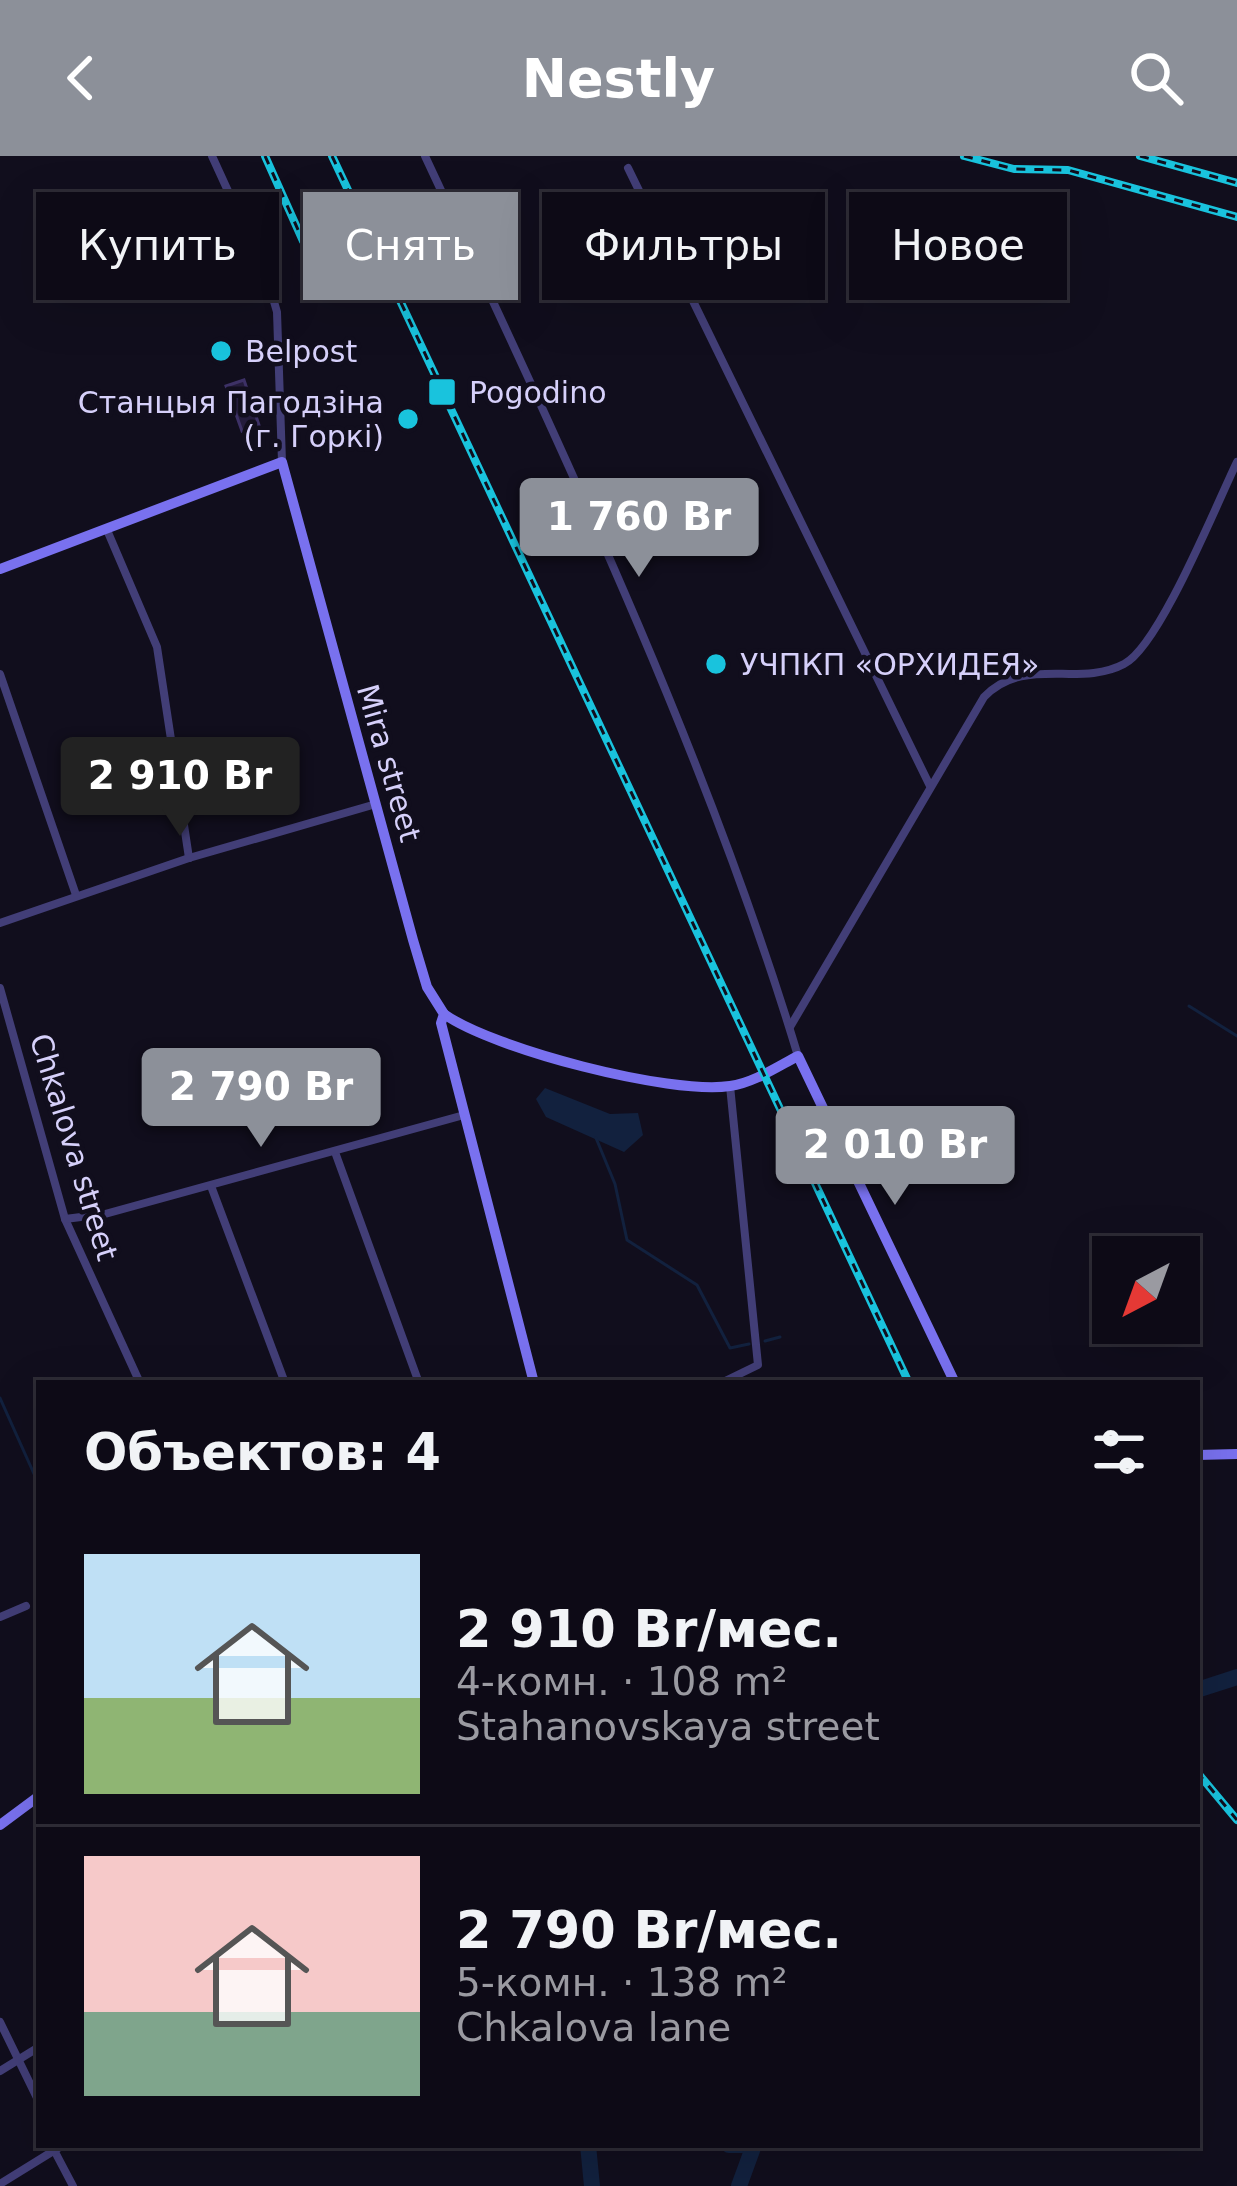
<!DOCTYPE html>
<html lang="ru">
<meta charset="utf-8">
<style>
:root{--surface:#0d0a16;--page:#16131f;--text:#f1f3f6;--muted:#9a9aa1;--line:#2d2b35;--accent:#8c9099}
body{margin:0;font-family:"DejaVu Sans",sans-serif;background:var(--page);color:var(--text);height:100vh;display:flex;flex-direction:column;font-size:45px;white-space:nowrap}
*{box-sizing:border-box;margin:0}
p{font-size:39px;color:var(--muted)}
.icon{flex:none;width:66px;height:66px;fill:none;stroke:currentColor;stroke-width:2;stroke-linecap:round;stroke-linejoin:round}
.map{position:relative;flex:1;overflow:hidden}
.panel{position:absolute;left:36px;top:1224px;width:1164px;height:768px;display:flex;flex-direction:column;background:var(--surface);border-radius:0px;box-shadow:0 12px 48px #0002,0 0 0 3px var(--line)}
.panel>*{flex:none}
.guide{position:absolute;left:36px;top:36px;width:1167px;height:108px;display:flex;gap:24px}
.needle{width:78px;rotate:221deg}
.fabs{position:absolute;left:1092px;top:1080px;display:grid;gap:24px}
.fabs a{display:grid;place-items:center;width:108px;height:108px;border-radius:0px;background:var(--surface);box-shadow:0 12px 48px #0002,0 0 0 3px var(--line);font-size:60px}
.price{position:absolute;translate:-50% -102px;padding:0 27px;border-radius:12px;background:var(--accent);color:#fff;font-size:39px;line-height:78px;filter:drop-shadow(0 3px 6px #0008)}
.price::after{content:'';position:absolute;left:50%;top:72px;width:36px;height:27px;margin-left:-18px;background:inherit;clip-path:polygon(0 0,100% 0,50% 100%)}
.price.on{background:#222;color:#fff}
ul{padding:0;list-style:none}
li{display:flex;align-items:center;gap:36px;height:300px;padding:0 48px}
li+li{border-top:3px solid var(--line)}
li span{display:grid;place-items:center;flex:none;width:336px;height:240px;border-radius:0px;color:#555}
li>.icon{margin-inline-start:auto}
span .icon{width:144px;height:144px;fill:#fffc;stroke-width:1}
li b{font-size:51px}
h2{display:flex;justify-content:space-between;align-items:center;height:144px;padding:0 48px;font-size:51px}
.tag{padding:0 42px;border-radius:0px;background:var(--surface);box-shadow:0 12px 48px #0002,0 0 0 3px var(--line);font-size:42px;line-height:108px}
.tag.on{background:var(--accent);color:#fff}
header{display:flex;justify-content:space-between;align-items:center;height:156px;padding:0 48px;background:var(--accent);color:#fff;font-size:54px;font-weight:700}
.map>svg:first-child{display:block}
.water{fill:#12213e}
.lines{fill:none;stroke-linecap:round;stroke-linejoin:round}
.stream{stroke:#12213e;stroke-width:3}
.river{stroke:#12213e;stroke-width:16}
.building{fill:#241c3c;stroke:#3d3166;stroke-width:3}
.street{stroke:#423e77;stroke-width:8}
.secondary{stroke:#7971ef;stroke-width:10}
.rail-casing{stroke:#19c3dd;stroke-width:8}
.rail{stroke:#110e1d;stroke-width:3;stroke-dasharray:9;stroke-linecap:butt}
.poi-dot{fill:#19c3dd;stroke:#110e1d;stroke-width:4.5}
.labels{text-anchor:middle;dominant-baseline:central;stroke-width:9;stroke-linejoin:round;paint-order:stroke}
.poi-label{font-size:30px;fill:#d6d0fa;stroke:#110e1d;text-anchor:start}
.street-label{font-size:30px;fill:#d6d0fa;stroke:#110e1d}
</style>
<header><svg class="icon" aria-label="back" viewBox="0 0 24 24"><path d="M15 5l-7 7 7 7"/></svg>Nestly<svg class="icon" aria-label="search" viewBox="0 0 24 24"><circle cx="10" cy="10" r="6"/><path d="M15 15l6 6"/></svg></header>
<div class="map">
<svg width="1237" height="2030" viewBox="0 0 1237 2030">
<rect width="100%" height="100%" fill="#110e1d"/>
<polygon class="water" points="545,932 610,958 638,957 643,979 624,996 546,961 536,943"/>
<g class="lines">
<g class="stream">
<polyline points="1189,850 1237,880"/>
<polyline points="596,982 615,1028 627,1084 697,1129 730,1192 749,1188"/>
<polyline points="765,1185 780,1181"/>
<polyline points="0,1242 39,1329"/>
</g>
<g class="river">
<polyline points="1197,1534 1237,1521"/>
<polyline points="588,1989 592,2030"/>
<polyline points="729,1989 744,1989"/>
<polyline points="739,2030 754,1989"/>
</g>
</g>
<polygon class="building" points="244,224 259,269 242,275 226,230"/>
<g class="lines">
<g class="street">
<polyline points="212,0 266,118 277,156 282,306"/>
<path d="M 425,0 C 560,289 706,595 798,900"/>
<polyline points="628,12 930,630"/>
<polyline points="107,374 157,491 189,702"/>
<polyline points="0,518 76,739"/>
<polyline points="0,767 189,702 376,648"/>
<polyline points="0,832 65,1063 140,1227"/>
<path d="M 790,871 L 984,541 C 1024,499 1079,532 1124,508 C 1159,491 1217,347 1237,306"/>
<polyline points="335,996 419,1227"/>
<polyline points="211,1030 285,1227"/>
<polyline points="65,1063 105,1058 464,959"/>
<polyline points="721,1227 758,1209 730,930"/>
<polyline points="0,1461 26,1450"/>
<polyline points="0,1866 39,1946"/>
<polyline points="0,1915 39,1891"/>
<polyline points="54,1994 73,2030"/>
<polyline points="0,2028 63,1989"/>
</g>
<g class="secondary">
<polyline points="0,413 282,306 413,784 427,831 444,858 441,867 534,1227"/>
<path d="M 444,858 C 493,893 670,939 730,930 C 753,927 777,911 798,900 L 955,1227"/>
<polyline points="1197,1299 1237,1298"/>
<polyline points="0,1669 39,1640"/>
</g>
<g class="rail-casing">
<g id="rail">
<polyline points="265,0 303,85"/>
<polyline points="332,0 909,1227"/>
<polyline points="964,0 1014,13 1068,14 1237,61"/>
<polyline points="1140,0 1237,27"/>
<polyline points="1197,1616 1237,1664"/>
</g>
</g>
<use href="#rail" class="rail"/>
</g>
<g class="poi-dot">
<circle cx="221" cy="195" r="12"/>
<rect x="427" y="221" width="30" height="30" rx="6"/>
<circle cx="408" cy="263" r="12"/>
<circle cx="716" cy="508" r="12"/>
</g>
<g class="labels">
<g class="poi-label">
<text x="245" y="195">Belpost</text>
<text x="469" y="236">Pogodino</text>
<text x="384" y="246" text-anchor="end">Станцыя Пагодзіна<tspan x="384" dy="34">(г. Горкі)</tspan></text>
<text x="740" y="508">УЧПКП «ОРХИДЕЯ»</text>
</g>
<g class="street-label">
<text transform="translate(389 607) rotate(74)">Mira street</text>
<text transform="translate(74 991) rotate(73)">Chkalova street</text>
</g>
</g>
</svg>
<div class="fabs">
<a><svg class="needle" viewBox="-14 -14 28 28"><path d="M0-13l5 13h-10z" fill="#e53935"/><path d="M0 13l5-13h-10z" fill="#9a9aa1"/></svg></a>
</div>
<b class="price" style="left:639px;top:424px">1 760 Br</b>
<b class="price on" style="left:180px;top:683px">2 910 Br</b>
<b class="price" style="left:261px;top:994px">2 790 Br</b>
<b class="price" style="left:895px;top:1052px">2 010 Br</b>
<div class="guide">
<a class="tag">Купить</a>
<a class="tag on">Снять</a>
<a class="tag">Фильтры</a>
<a class="tag">Новое</a>
</div>
<section class="panel">
<h2>Объектов: 4<svg class="icon" aria-label="filters" viewBox="0 0 24 24"><path d="M4 7h16M4 17h16"/><circle cx="9" cy="7" r="2"/><circle cx="15" cy="17" r="2"/></svg></h2>
<ul>
<li><span style="background:linear-gradient(#bfe0f5 60%,#8fb573 0)"><svg class="icon" aria-label="home" viewBox="0 0 24 24"><path d="M3 11l9-7 9 7M6 9v11h12V9"/></svg></span><div><b>2 910 Br/мес.</b><p>4-комн. · 108 m²</p><p>Stahanovskaya street</p></div></li>
<li><span style="background:linear-gradient(#f6c9c9 65%,#7fa58c 0)"><svg class="icon" aria-label="home" viewBox="0 0 24 24"><path d="M3 11l9-7 9 7M6 9v11h12V9"/></svg></span><div><b>2 790 Br/мес.</b><p>5-комн. · 138 m²</p><p>Chkalova lane</p></div></li>
</ul>
</section>
</div>
